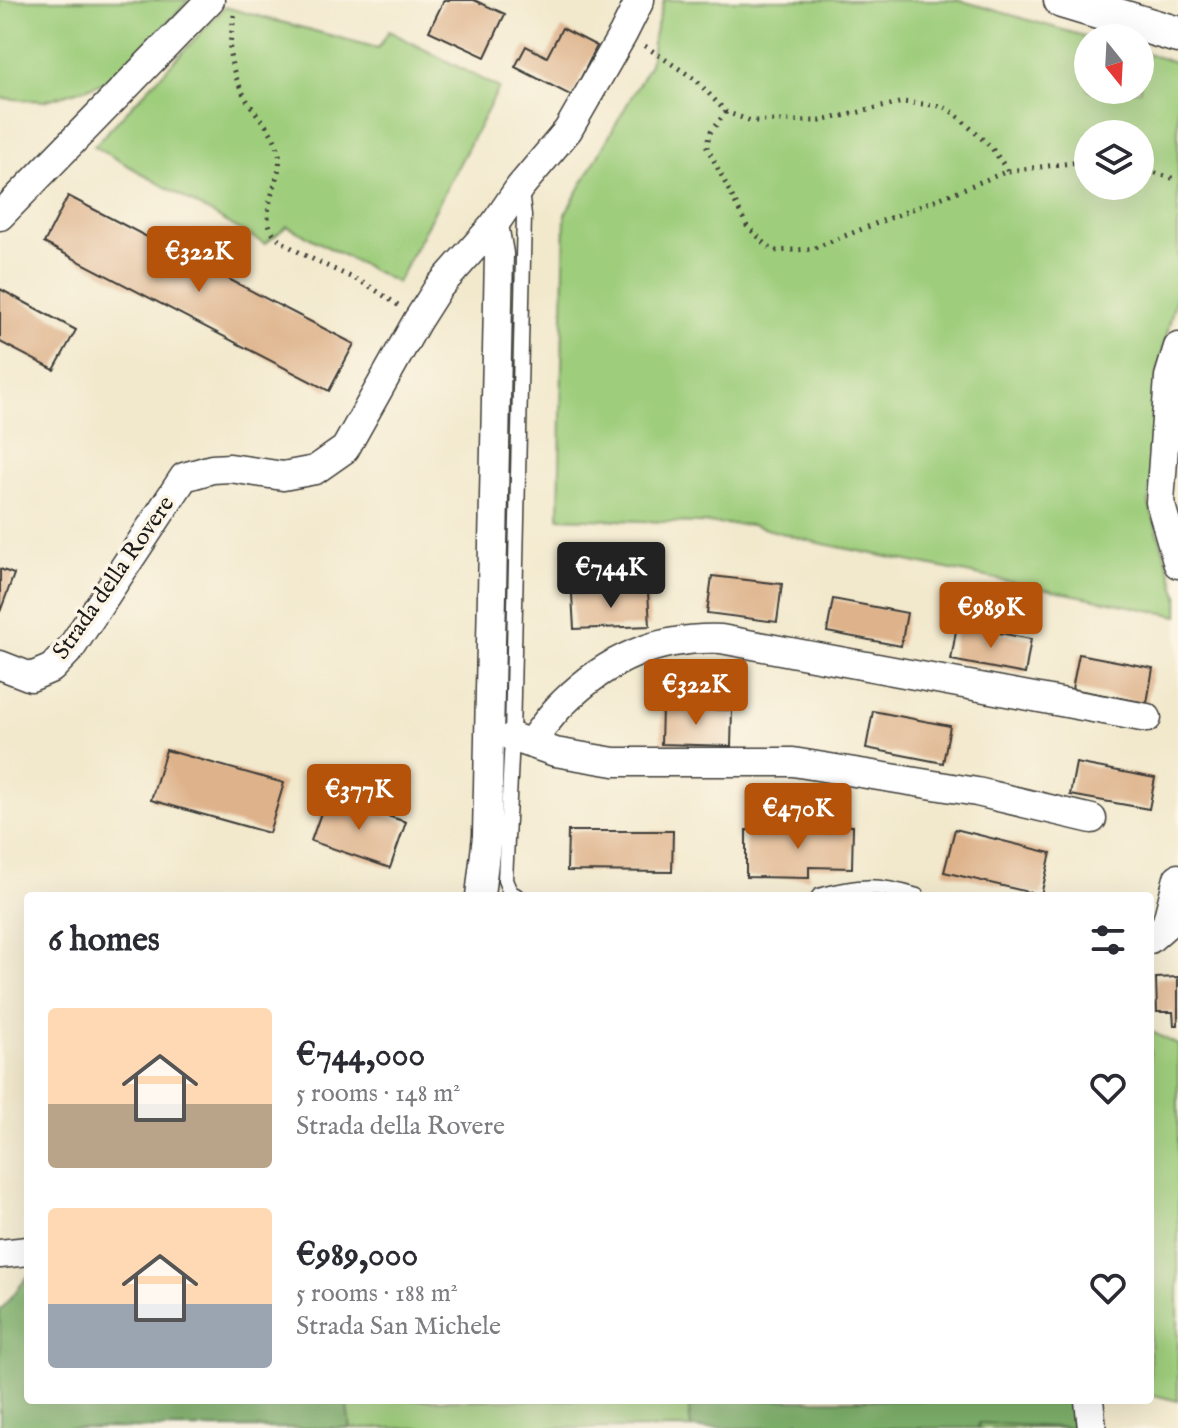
<!DOCTYPE html>
<meta charset="utf-8">
<style>
:root{--surface:#fff;--page:#f2f2f3;--text:#2b2b33;--muted:#7c7c81;--accent:#b45309}
body{margin:0;font-family:"IM FELL English",serif;background:var(--page);color:var(--text);height:100vh;display:flex;flex-direction:column;font-size:30px;white-space:nowrap}
*{box-sizing:border-box;margin:0}
p{font-size:26px;color:var(--muted)}
.icon{flex:none;width:44px;height:44px;fill:none;stroke:currentColor;stroke-width:2;stroke-linecap:round;stroke-linejoin:round}
.map{position:relative;flex:1;overflow:hidden}
.panel{position:absolute;left:24px;top:892px;width:1130px;height:512px;display:flex;flex-direction:column;background:var(--surface);border-radius:8px;box-shadow:0 8px 32px #0002}
.panel>*{flex:none}
.needle{width:52px;rotate:162deg}
.buttons{position:absolute;left:1074px;top:24px;display:grid;gap:16px}
.buttons a{display:grid;place-items:center;width:80px;height:80px;border-radius:50%;background:var(--surface);box-shadow:0 8px 32px #0002;font-size:40px}
.price{position:absolute;translate:-50% -68px;padding:0 18px;border-radius:8px;background:var(--accent);color:#fff;font-size:26px;line-height:52px;filter:drop-shadow(0 2px 4px #0008)}
.price::after{content:'';position:absolute;left:50%;top:48px;width:24px;height:18px;margin-left:-12px;background:inherit;clip-path:polygon(0 0,100% 0,50% 100%)}
.price.active{background:#222;color:#fff}
ul{padding:0;list-style:none}
li{display:flex;align-items:center;gap:24px;height:200px;padding:0 24px}
li span{display:grid;place-items:center;flex:none;width:224px;height:160px;border-radius:8px;color:#555}
li>.icon{margin-inline-start:auto}
span .icon{width:96px;height:96px;fill:#fffc;stroke-width:1}
li b{font-size:34px}
h2{display:flex;justify-content:space-between;align-items:center;height:96px;padding:0 24px;font-size:34px}
.map>svg:first-child{display:block}
.green{fill:#9ecd7b;stroke:#5d744c;stroke-width:2;fill-rule:evenodd}
.forest{fill:#7eb06b;stroke:#4d6644;stroke-width:2}
.building{fill:#deb38c}
.lines{fill:none;stroke-linecap:round;stroke-linejoin:round}
.service-casing{stroke:#3c3b37;stroke-width:17}
.minor-casing{stroke:#3c3b37;stroke-width:31}
.tertiary-casing{stroke:#3c3b37;stroke-width:39}
.path{stroke:#3c3b37;stroke-width:5;stroke-dasharray:2 6;stroke-linecap:butt}
.service{stroke:#fff;stroke-width:14}
.minor{stroke:#fff;stroke-width:28}
.tertiary{stroke:#fff;stroke-width:36}
.labels{text-anchor:middle;dominant-baseline:central;stroke-width:7;stroke-linejoin:round;paint-order:stroke}
.street-label{font-size:24px;fill:#1c1c1c;stroke:#fcf5e5}
</style>
<div class="map">
<svg width="1178" height="1428" viewBox="0 0 1178 1428">
<rect width="100%" height="100%" fill="#fcf5e5"/>
<filter id="ink" filterUnits="userSpaceOnUse"><feTurbulence type="fractalNoise" baseFrequency=".0125" numOctaves="2"/><feDisplacementMap in="SourceGraphic" scale="16" xChannelSelector="R" yChannelSelector="G"/><feConvolveMatrix kernelMatrix="1 2 1 2 8 2 1 2 1" color-interpolation-filters="sRGB"/></filter>
<filter id="wash" filterUnits="userSpaceOnUse"><feTurbulence type="fractalNoise" baseFrequency=".006" numOctaves="4" result="noise"/><feDisplacementMap in="SourceGraphic" scale="32" xChannelSelector="R" yChannelSelector="G"/><feGaussianBlur stdDeviation="1.8" result="paint"/><feColorMatrix in="noise" values="0 0 0 0 0 0 0 0 0 0 0 0 0 0 0 0 0 1.4 0 .05"/><feComposite in="paint" operator="in"/></filter>
<g filter="url(#wash)">
<rect width="100%" height="100%" fill="#f2e9cd"/>
<g class="green">
<polygon points="0,0 189,0 113,80 44,101 0,98"/>
<path d="M 664,0 L 959,0 L 1091,38 L 1088,38 L 1088,90 L 1140,90 L 1140,52 L 1178,63 L 1178,289 L 1157,375 L 1149,504 L 1178,596 L 1178,616 L 814,542 L 752,525 L 559,518 L 565,214 L 650,64 L 654,36 ZM 1088,134 L 1140,134 L 1140,186 L 1088,186 Z"/>
<polygon points="225,7 378,48 389,31 499,88 397,283 287,226 265,244 94,146"/>
<polygon points="1150,1031 1178,1045 1178,1401 1150,1394"/>
<polygon points="346,1400 688,1400 691,1428 350,1428"/>
<polygon points="978,1423 1071,1428 978,1428"/>
</g>
<g class="forest">
<polygon points="28,1276 28,1400 346,1400 350,1428 0,1428 0,1311"/>
<polygon points="688,1400 1070,1400 1073,1428 979,1423 978,1428 800,1428 798,1421 786,1428 691,1428"/>
</g>
<g id="blocks">
<g class="building">
<polygon points="444,0 474,0 505,14 485,57 429,31"/>
<polygon points="562,28 597,46 572,96 515,67 526,46 547,57"/>
<polygon points="68,196 354,344 329,391 44,243"/>
<polygon points="0,289 76,330 54,370 0,342"/>
<polygon points="0,569 14,574 0,612"/>
<polygon points="712,576 782,584 777,622 707,613"/>
<polygon points="648,591 650,626 574,629 572,594"/>
<polygon points="833,599 907,613 901,646 827,632"/>
<polygon points="957,625 1031,639 1025,674 951,660"/>
<polygon points="1079,654 1153,668 1147,703 1072,689"/>
<polygon points="662,708 732,710 731,746 661,744"/>
<polygon points="873,711 950,726 943,763 866,748"/>
<polygon points="166,750 284,783 269,833 151,800"/>
<polygon points="1076,763 1155,778 1149,809 1070,795"/>
<polygon points="327,796 406,822 390,868 311,841"/>
<polygon points="810,825 853,826 852,868 809,867 809,878 746,877 746,830 809,831"/>
<polygon points="955,829 1051,853 1041,895 944,872"/>
<polygon points="568,831 673,831 672,872 567,871"/>
<polygon points="1178,977 1178,1025 1174,1025 1173,1012 1157,1012 1156,978"/>
</g>
</g>
</g>
<g filter="url(#ink)">
<use href="#blocks" fill-opacity="0" stroke="#3c3b37" stroke-width="2"/>
<g class="lines">
<g class="service-casing">
<g id="service">
<polyline points="517,896 510,892 505,880 512,737 524,215 521,192"/>
<path d="M 819,896 C 859,885 877,884 917,896"/>
</g>
</g>
<g class="minor-casing">
<g id="minor">
<polyline points="0,216 210,0"/>
<polyline points="1178,347 1169,377 1160,502 1178,564"/>
<polyline points="0,665 31,677 52,668 71,648 184,477 212,469 230,468 283,476 315,470 345,449 417,321 438,288 494,225 520,187 568,130 623,34 640,0"/>
<polyline points="512,737 555,752 614,762 793,762 977,792 1092,819"/>
<path d="M 531,742 C 542,729 551,714 563,703 C 608,658 657,637 721,639 L 1147,718"/>
<polyline points="480,896 487,836 499,254 494,225"/>
<polyline points="1150,939 1166,925 1178,878"/>
<polyline points="0,1254 28,1251"/>
<polyline points="1089,1400 1092,1428"/>
</g>
</g>
<g class="tertiary-casing">
<polyline id="tertiary" points="1062,0 1178,35"/>
</g>
<g class="path">
<path d="M 234,15 C 233,25 231,35 230,45 C 228,60 238,84 245,97 C 256,116 276,132 279,154 C 283,179 259,208 272,231 C 282,249 347,274 367,285 C 378,291 388,299 398,305"/>
<polyline points="645,46 696,80 726,112 751,121 821,121 903,102 942,106 954,113 991,147 1008,171"/>
<polyline points="726,112 709,134 707,147 747,226 773,251 812,249 1008,171 1072,163 1088,164"/>
<polyline points="1140,168 1178,180"/>
</g>
<use href="#service" class="service"/>
<use href="#minor" class="minor"/>
<use href="#tertiary" class="tertiary"/>
</g>
</g>
<g class="labels">
<g class="street-label">
<text transform="translate(114 578) rotate(-55)">Strada della Rovere</text>
</g>
</g>
</svg>
<div class="buttons">
<a><svg class="needle" viewBox="-14 -14 28 28"><path d="M0-13l5 13h-10z" fill="#e53935"/><path d="M0 13l5-13h-10z" fill="#7c7c81"/></svg></a>
<a><svg class="icon" aria-label="layers" viewBox="0 0 24 24"><path d="M12 4l9 5-9 5-9-5zM3 14l9 5 9-5"/></svg></a>
</div>
<b class="price" style="left:199px;top:294px">€322K</b>
<b class="price active" style="left:611px;top:610px">€744K</b>
<b class="price" style="left:991px;top:650px">€989K</b>
<b class="price" style="left:696px;top:727px">€322K</b>
<b class="price" style="left:359px;top:832px">€377K</b>
<b class="price" style="left:798px;top:851px">€470K</b>
<section class="panel">
<h2>6 homes<svg class="icon" aria-label="filters" viewBox="0 0 24 24"><path d="M4 7h16M4 17h16"/><circle cx="9" cy="7" r="2"/><circle cx="15" cy="17" r="2"/></svg></h2>
<ul>
<li><span style="background:linear-gradient(#ffd9b3 60%,#b9a48a 0)"><svg class="icon" aria-label="home" viewBox="0 0 24 24"><path d="M3 11l9-7 9 7M6 9v11h12V9"/></svg></span><div><b>€744,000</b><p>5 rooms · 148 m²</p><p>Strada della Rovere</p></div><svg class="icon" aria-label="heart" viewBox="0 0 24 24"><path d="M12 20l-8-8c-3-5 5-10 8-4 3-6 11-1 8 4z"/></svg></li>
<li><span style="background:linear-gradient(#ffd9b3 60%,#9aa5b1 0)"><svg class="icon" aria-label="home" viewBox="0 0 24 24"><path d="M3 11l9-7 9 7M6 9v11h12V9"/></svg></span><div><b>€989,000</b><p>5 rooms · 188 m²</p><p>Strada San Michele</p></div><svg class="icon" aria-label="heart" viewBox="0 0 24 24"><path d="M12 20l-8-8c-3-5 5-10 8-4 3-6 11-1 8 4z"/></svg></li>
</ul>
</section>
</div>
